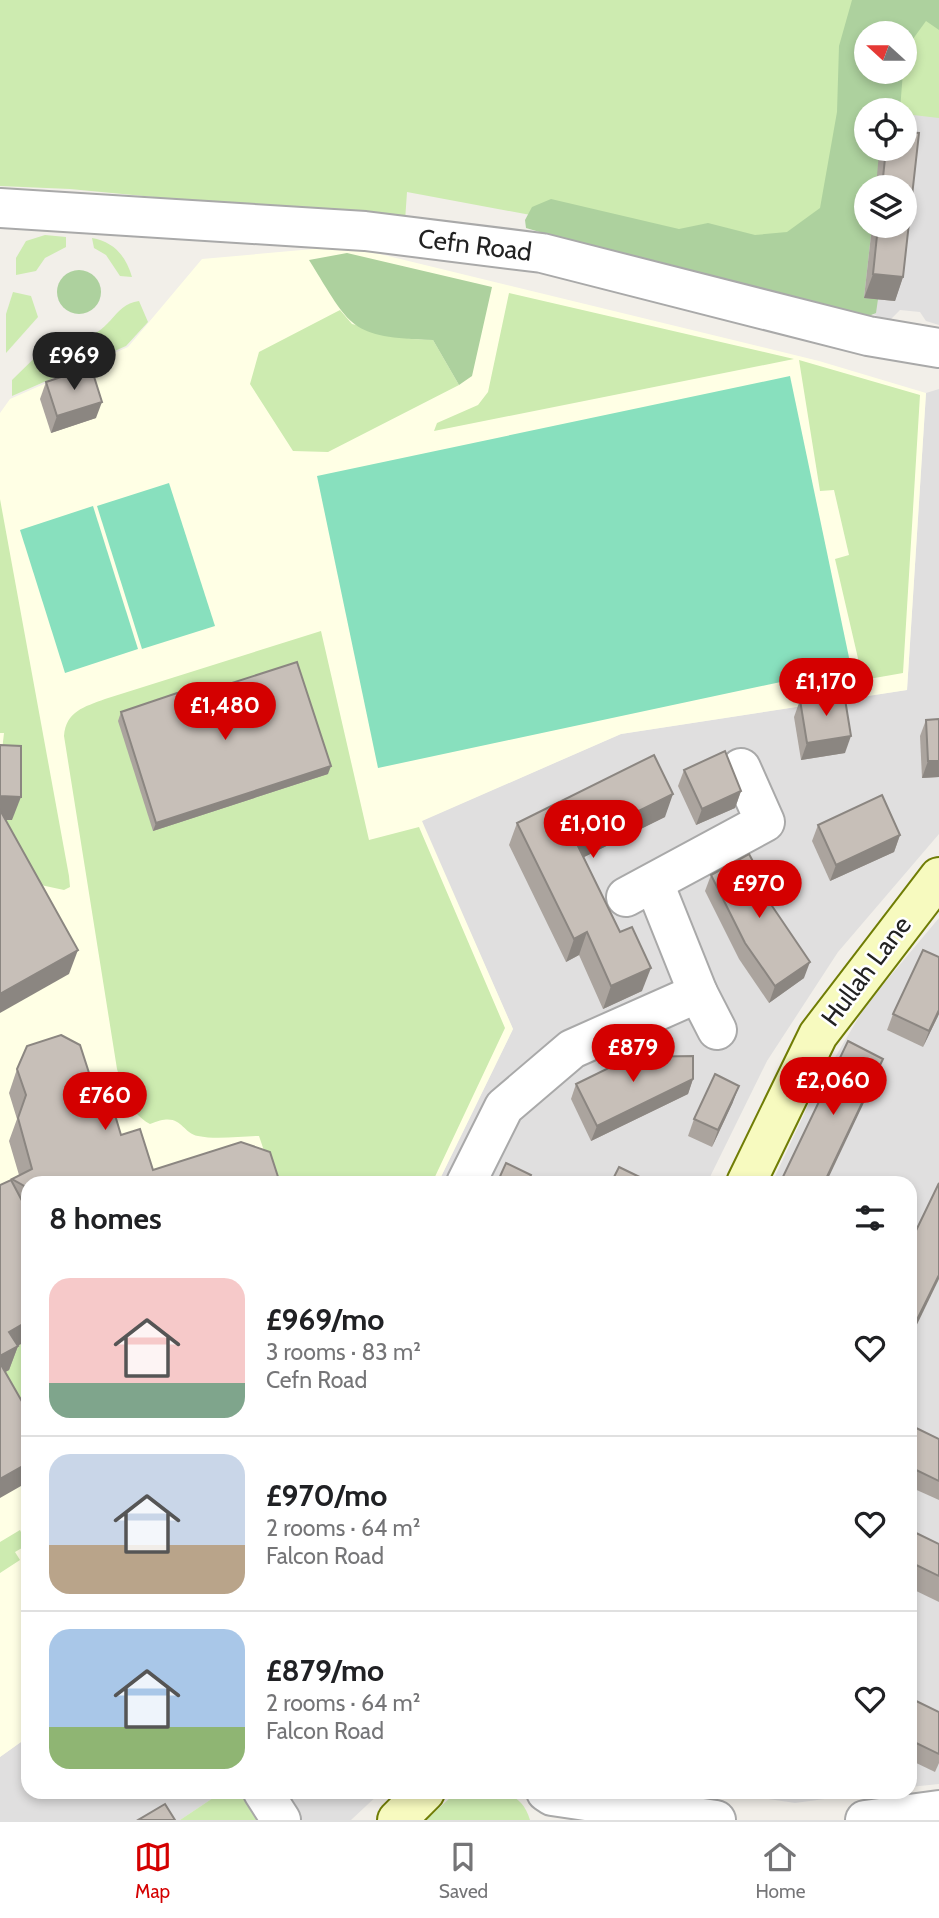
<!DOCTYPE html>
<meta charset="utf-8">
<style>
:root{--surface:#fff;--page:#f6f6f6;--text:#202124;--muted:#757577;--line:#e0e0e0;--accent:#d40000}
body{margin:0;font-family:Cabin,sans-serif;background:var(--page);color:var(--text);height:100vh;display:flex;flex-direction:column;font-size:26px;white-space:nowrap}
*{box-sizing:border-box;margin:0}
p{font-size:23px;color:var(--muted)}
.icon{flex:none;width:38px;height:38px;fill:none;stroke:currentColor;stroke-width:2;stroke-linecap:round;stroke-linejoin:round}
.map{position:relative;flex:1;overflow:hidden}
.side{position:absolute;left:21px;top:1176px;width:896px;height:623px;display:flex;flex-direction:column;background:var(--surface);border-radius:21px;box-shadow:0 4px 10px #0003}
.side>*{flex:none}
.needle{width:46px;rotate:291deg}
.tools{position:absolute;left:854px;top:21px;display:grid;gap:14px}
.tools a{display:grid;place-items:center;width:63px;height:63px;border-radius:50%;background:var(--surface);box-shadow:0 4px 10px #0003;font-size:35px}
.price{position:absolute;translate:-50% -60px;padding:0 16px;border-radius:24px;background:var(--accent);color:#fff;font-size:23px;line-height:46px;filter:drop-shadow(0 2px 4px #0008)}
.price::after{content:'';position:absolute;left:50%;top:42px;width:21px;height:16px;margin-left:-10px;background:inherit;clip-path:polygon(0 0,100% 0,50% 100%)}
.price.active{background:#222;color:#fff}
ul{padding:0;list-style:none}
li{display:flex;align-items:center;gap:21px;height:175px;padding:0 28px}
li+li{border-top:2px solid var(--line)}
li span{display:grid;place-items:center;flex:none;width:196px;height:140px;border-radius:21px;color:#555}
li>.icon{margin-inline-start:auto}
span .icon{width:84px;height:84px;fill:#fffc;stroke-width:1}
li b{font-size:30px}
h2{display:flex;justify-content:space-between;align-items:center;height:84px;padding:0 28px;font-size:30px}
.dock{display:flex;justify-content:space-around;align-items:center;height:98px;border-top:2px solid var(--line);background:var(--surface);font-size:19px;color:var(--muted)}
.dock a{display:grid;justify-items:center;gap:4px}
.dock .active{color:var(--accent)}
.map>svg:first-child{display:block}
.residential{fill:#e0dfdf;fill-rule:evenodd}
.education{fill:#ffffe5}
.grass{fill:#cdebb0}
.forest{fill:#add19e}
.pitch{fill:#88e0be}
.lines{fill:none;stroke-linecap:round;stroke-linejoin:round}
.street-casing{stroke:#a9a9a9;stroke-width:42}
.secondary-casing{stroke:#707d05;stroke-width:42}
.street{stroke:#fff;stroke-width:38}
.secondary{stroke:#f7fabf;stroke-width:38}
.wall{fill:#aba49e}
.shaded-wall{fill:#8b8681}
.building{fill:#c7bfb8;stroke:#8b8681;stroke-width:2}
.labels{text-anchor:middle;dominant-baseline:central;stroke-width:5;stroke-linejoin:round;paint-order:stroke}
.street-label{font-size:26px;fill:#222;stroke:#fff}
</style>
<div class="map">
<svg width="939" height="1820" viewBox="0 0 939 1820">
<rect width="100%" height="100%" fill="#f2efe9"/>
<g class="residential">
<path d="M 939,0 L 939,325 L 926,321 L 920,312 L 900,310 L 891,319 L 883,319 L 834,295 L 866,149 L 905,149 L 905,33 ZM 866,187 L 905,187 L 905,226 L 866,226 Z"/>
<polygon points="939,389 939,834 838,952 767,1061 707,1183 438,1183 513,1029 421,821 621,734 907,690 926,393"/>
<polygon points="939,918 939,1784 910,1787 910,1183 772,1183 814,1093 866,1005"/>
<polygon points="28,1737 28,1792 222,1792 180,1820 0,1820 0,1757"/>
<polygon points="280,1792 381,1792 351,1820 300,1820"/>
<polygon points="722,1792 876,1792 795,1803"/>
</g>
<polygon class="education" points="347,246 819,361 926,393 907,690 621,734 422,821 513,1029 438,1183 28,1183 28,1737 0,1757 0,413 10,399 128,347 202,259"/>
<g class="grass">
<polygon points="0,0 889,0 866,33 866,110 833,295 536,216 407,192 405,221 70,189 0,186"/>
<polygon points="939,0 939,118 913,115 907,156 905,110 886,110 891,72 905,72 905,33"/>
<polygon points="45,235 66,237 66,247 45,258 36,271 16,275 16,258 26,241"/>
<path d="M 92,238 C 114,242 126,256 132,277 L 120,276 L 106,255 L 94,248 Z"/>
<polygon points="13,292 31,296 38,317 6,353 6,314"/>
<polygon points="509,293 794,359 434,431 437,423 478,405 488,392"/>
<path d="M 139,301 L 148,322 L 126,346 L 12,396 L 12,380 L 59,334 C 112,348 107,305 139,301 Z"/>
<polygon points="340,310 352,324 411,339 433,340 459,385 328,452 293,451 250,384 259,352"/>
<polygon points="799,360 920,395 903,673 863,680 835,559 849,555 834,490 820,491"/>
<polygon points="0,499 69,876 70,887 64,890 36,884 0,820 12,820 0,769 4,733 0,733"/>
<path d="M 321,631 L 369,840 L 419,827 L 505,1028 L 432,1183 L 275,1183 L 259,1136 C 241,1136 217,1140 198,1136 C 180,1132 182,1110 150,1124 C 128,1112 124,1091 117,1069 L 64,736 C 66,711 84,707 105,699 Z"/>
<polygon points="28,1340 28,1415 0,1375 0,1355"/>
<polygon points="20,1530 27,1545 15,1552 20,1560 0,1573 0,1542"/>
<path d="M 222,1792 C 246,1792 252,1801 264,1820 L 180,1820 Z"/>
<path d="M 462,1792 C 492,1792 520,1786 530,1820 L 426,1820 L 451,1797 Z"/>
</g>
<g class="forest">
<polygon points="852,0 939,0 939,30 926,21 905,50 905,33 866,33 866,72 903,72 900,110 866,110 866,149 882,149 876,187 866,187 866,226 872,226 864,298 878,299 876,313 864,318 645,263 526,228 525,220 532,207 551,199 679,229 708,223 755,235 787,232 820,208 837,112 839,46"/>
<path d="M 347,253 L 492,287 L 472,376 L 459,385 L 433,340 C 349,337 352,329 309,260 Z"/>
<circle cx="79" cy="292" r="22"/>
</g>
<g class="pitch">
<polygon points="790,376 851,667 378,768 317,476"/>
<polygon points="169,483 215,626 142,649 97,506"/>
<polygon points="93,506 138,649 65,673 20,530"/>
</g>
<g class="lines">
<g class="street-casing">
<g id="street">
<polyline points="0,208 365,231 542,253 868,336 939,348"/>
<polyline points="654,883 698,993"/>
<polyline points="626,897 765,822 741,768"/>
<polyline points="466,1183 504,1107 572,1049 698,993 717,1030"/>
<polyline points="263,1792 281,1820"/>
<polyline points="546,1792 552,1796 716,1820"/>
<polyline points="865,1820 939,1810"/>
</g>
</g>
<g class="secondary-casing">
<g id="secondary">
<polyline points="746,1183 818,1035 939,877"/>
<polyline points="397,1820 425,1792"/>
</g>
</g>
<use href="#street" class="street"/>
<use href="#secondary" class="secondary"/>
</g>
<g class="wall">
<polygon points="905,132 919,133 903,277 895,301 864,298 872,226 905,226 905,187 876,187 879,153 881,149 905,149"/>
<polygon points="46,382 96,418 51,433 40,399"/>
<polygon points="179,700 328,774 153,831 118,721 121,712"/>
<polygon points="800,700 845,753 801,760 794,717"/>
<polygon points="939,719 939,777 922,778 920,736 926,720"/>
<polygon points="684,770 741,791 735,808 696,825 678,786"/>
<polygon points="665,817 584,857 642,991 603,1009 579,955 566,962 509,845 517,823"/>
<polygon points="818,825 900,835 894,852 830,881 812,841"/>
<polygon points="711,875 772,906 804,978 769,1003 739,959 705,891"/>
<polygon points="893,1014 939,1014 923,1047 887,1030"/>
<polygon points="17,1069 91,1079 121,1135 153,1170 280,1183 28,1183 28,1340 18,1346 9,1370 5,1372 11,1180 12,1179 19,1175 9,1141 17,1119 9,1093"/>
<polygon points="693,1079 688,1094 591,1141 571,1099 576,1084"/>
<polygon points="733,1102 712,1147 688,1136 694,1119"/>
<polygon points="910,1425 939,1439 939,1500 910,1487"/>
<polygon points="910,1530 939,1544 939,1602 910,1588"/>
<polygon points="910,1698 939,1712 939,1763 935,1772 910,1760"/>
</g>
<g class="shaded-wall">
<polygon points="873,274 903,277 895,301 864,298"/>
<polygon points="102,402 96,418 51,433 57,416"/>
<polygon points="851,736 845,753 801,760 807,743"/>
<polygon points="928,761 939,761 939,777 922,778"/>
<polygon points="331,766 328,774 153,831 156,823"/>
<polygon points="741,791 735,808 696,825 702,809"/>
<polygon points="673,794 665,817 568,865 576,842"/>
<polygon points="0,796 21,797 12,820 0,820"/>
<polygon points="900,835 894,852 830,881 836,865"/>
<polygon points="587,932 579,955 566,962 574,939"/>
<polygon points="78,950 69,974 0,1013 0,994"/>
<polygon points="810,962 804,978 769,1003 775,986"/>
<polygon points="651,968 642,991 603,1009 611,986"/>
<polygon points="939,1010 939,1014 923,1047 929,1031"/>
<polygon points="883,1059 877,1075 826,1183 824,1183"/>
<polygon points="693,1079 688,1094 591,1141 597,1126"/>
<polygon points="739,1086 733,1102 712,1147 718,1130"/>
<polygon points="939,1275 939,1279 910,1339 910,1334"/>
<polygon points="28,1321 28,1340 0,1355 9,1332"/>
<polygon points="18,1346 9,1370 0,1375 0,1356"/>
<polygon points="28,1463 28,1482 0,1498 0,1479"/>
</g>
<g class="building">
<polygon points="905,132 919,133 903,277 873,274 878,226 905,226 905,187 882,187 886,149 905,149"/>
<polygon points="91,367 102,402 57,416 46,382"/>
<polygon points="297,662 331,766 156,823 121,712 177,693 179,700"/>
<polygon points="844,693 851,736 807,743 800,700"/>
<polygon points="939,719 939,761 928,761 926,720"/>
<polygon points="0,745 21,746 21,797 0,796"/>
<polygon points="725,751 741,791 702,809 684,770"/>
<polygon points="654,755 673,794 576,842 620,932 632,927 651,968 611,986 587,932 574,939 517,823"/>
<polygon points="882,795 900,835 836,865 818,825"/>
<polygon points="0,810 78,950 0,994"/>
<polygon points="749,854 774,901 770,903 810,962 775,986 745,943 711,875"/>
<polygon points="923,950 939,957 939,1010 929,1031 893,1014"/>
<polygon points="61,1035 80,1045 91,1079 103,1075 121,1135 140,1129 153,1170 241,1142 270,1152 280,1183 28,1183 28,1188 12,1179 32,1169 18,1118 26,1095 17,1069 27,1046"/>
<polygon points="848,1041 883,1059 824,1183 780,1183"/>
<polygon points="693,1056 693,1079 597,1126 576,1084 631,1057"/>
<polygon points="715,1074 739,1086 718,1130 694,1119"/>
<polygon points="506,1163 531,1175 527,1183 497,1183"/>
<polygon points="619,1167 652,1183 611,1183"/>
<polygon points="11,1180 28,1212 28,1321 9,1332 18,1346 0,1356 0,1185"/>
<polygon points="939,1183 939,1275 910,1334 910,1243"/>
<polygon points="0,1363 28,1412 28,1463 0,1479"/>
<polygon points="910,1425 939,1439 939,1481 910,1467"/>
<polygon points="910,1530 939,1544 939,1576 910,1562"/>
<polygon points="910,1698 939,1712 939,1754 910,1740"/>
<polygon points="165,1804 175,1820 138,1820"/>
</g>
<g class="labels">
<g class="street-label">
<text transform="translate(475 245) rotate(7)">Cefn Road</text>
<text transform="translate(866 971) rotate(-53)">Hullah Lane</text>
</g>
</g>
</svg>
<div class="tools">
<a><svg class="needle" viewBox="-14 -14 28 28"><path d="M0-13l5 13h-10z" fill="#e53935"/><path d="M0 13l5-13h-10z" fill="#757577"/></svg></a>
<a><svg class="icon" aria-label="locate" viewBox="0 0 24 24"><circle cx="12" cy="12" r="6"/><path d="M12 2v4M12 18v4M2 12h4M18 12h4"/></svg></a>
<a><svg class="icon" aria-label="layers" viewBox="0 0 24 24"><path d="M12 4l9 5-9 5-9-5zM3 14l9 5 9-5"/></svg></a>
</div>
<b class="price active" style="left:74px;top:392px">£969</b>
<b class="price" style="left:826px;top:718px">£1,170</b>
<b class="price" style="left:225px;top:742px">£1,480</b>
<b class="price" style="left:593px;top:860px">£1,010</b>
<b class="price" style="left:759px;top:920px">£970</b>
<b class="price" style="left:633px;top:1084px">£879</b>
<b class="price" style="left:833px;top:1117px">£2,060</b>
<b class="price" style="left:105px;top:1132px">£760</b>
<section class="side">
<h2>8 homes<svg class="icon" aria-label="filters" viewBox="0 0 24 24"><path d="M4 7h16M4 17h16"/><circle cx="9" cy="7" r="2"/><circle cx="15" cy="17" r="2"/></svg></h2>
<ul>
<li><span style="background:linear-gradient(#f6c9c9 75%,#7fa58c 0)"><svg class="icon" aria-label="home" viewBox="0 0 24 24"><path d="M3 11l9-7 9 7M6 9v11h12V9"/></svg></span><div><b>£969/mo</b><p>3 rooms · 83 m²</p><p>Cefn Road</p></div><svg class="icon" aria-label="heart" viewBox="0 0 24 24"><path d="M12 20l-8-8c-3-5 5-10 8-4 3-6 11-1 8 4z"/></svg></li>
<li><span style="background:linear-gradient(#c9d6e8 65%,#b9a48a 0)"><svg class="icon" aria-label="home" viewBox="0 0 24 24"><path d="M3 11l9-7 9 7M6 9v11h12V9"/></svg></span><div><b>£970/mo</b><p>2 rooms · 64 m²</p><p>Falcon Road</p></div><svg class="icon" aria-label="heart" viewBox="0 0 24 24"><path d="M12 20l-8-8c-3-5 5-10 8-4 3-6 11-1 8 4z"/></svg></li>
<li><span style="background:linear-gradient(#a9c7e8 70%,#8fb573 0)"><svg class="icon" aria-label="home" viewBox="0 0 24 24"><path d="M3 11l9-7 9 7M6 9v11h12V9"/></svg></span><div><b>£879/mo</b><p>2 rooms · 64 m²</p><p>Falcon Road</p></div><svg class="icon" aria-label="heart" viewBox="0 0 24 24"><path d="M12 20l-8-8c-3-5 5-10 8-4 3-6 11-1 8 4z"/></svg></li>
</ul>
</section>
</div>
<nav class="dock">
<a class="active"><svg class="icon" aria-label="map" viewBox="0 0 24 24"><path d="M3 6l6-2 6 2 6-2v14l-6 2-6-2-6 2zM9 4v14M15 6v14"/></svg>Map</a>
<a><svg class="icon" aria-label="saved" viewBox="0 0 24 24"><path d="M7 4h10v16l-5-4-5 4z"/></svg>Saved</a>
<a><svg class="icon" aria-label="home" viewBox="0 0 24 24"><path d="M3 11l9-7 9 7M6 9v11h12V9"/></svg>Home</a>
</nav>
